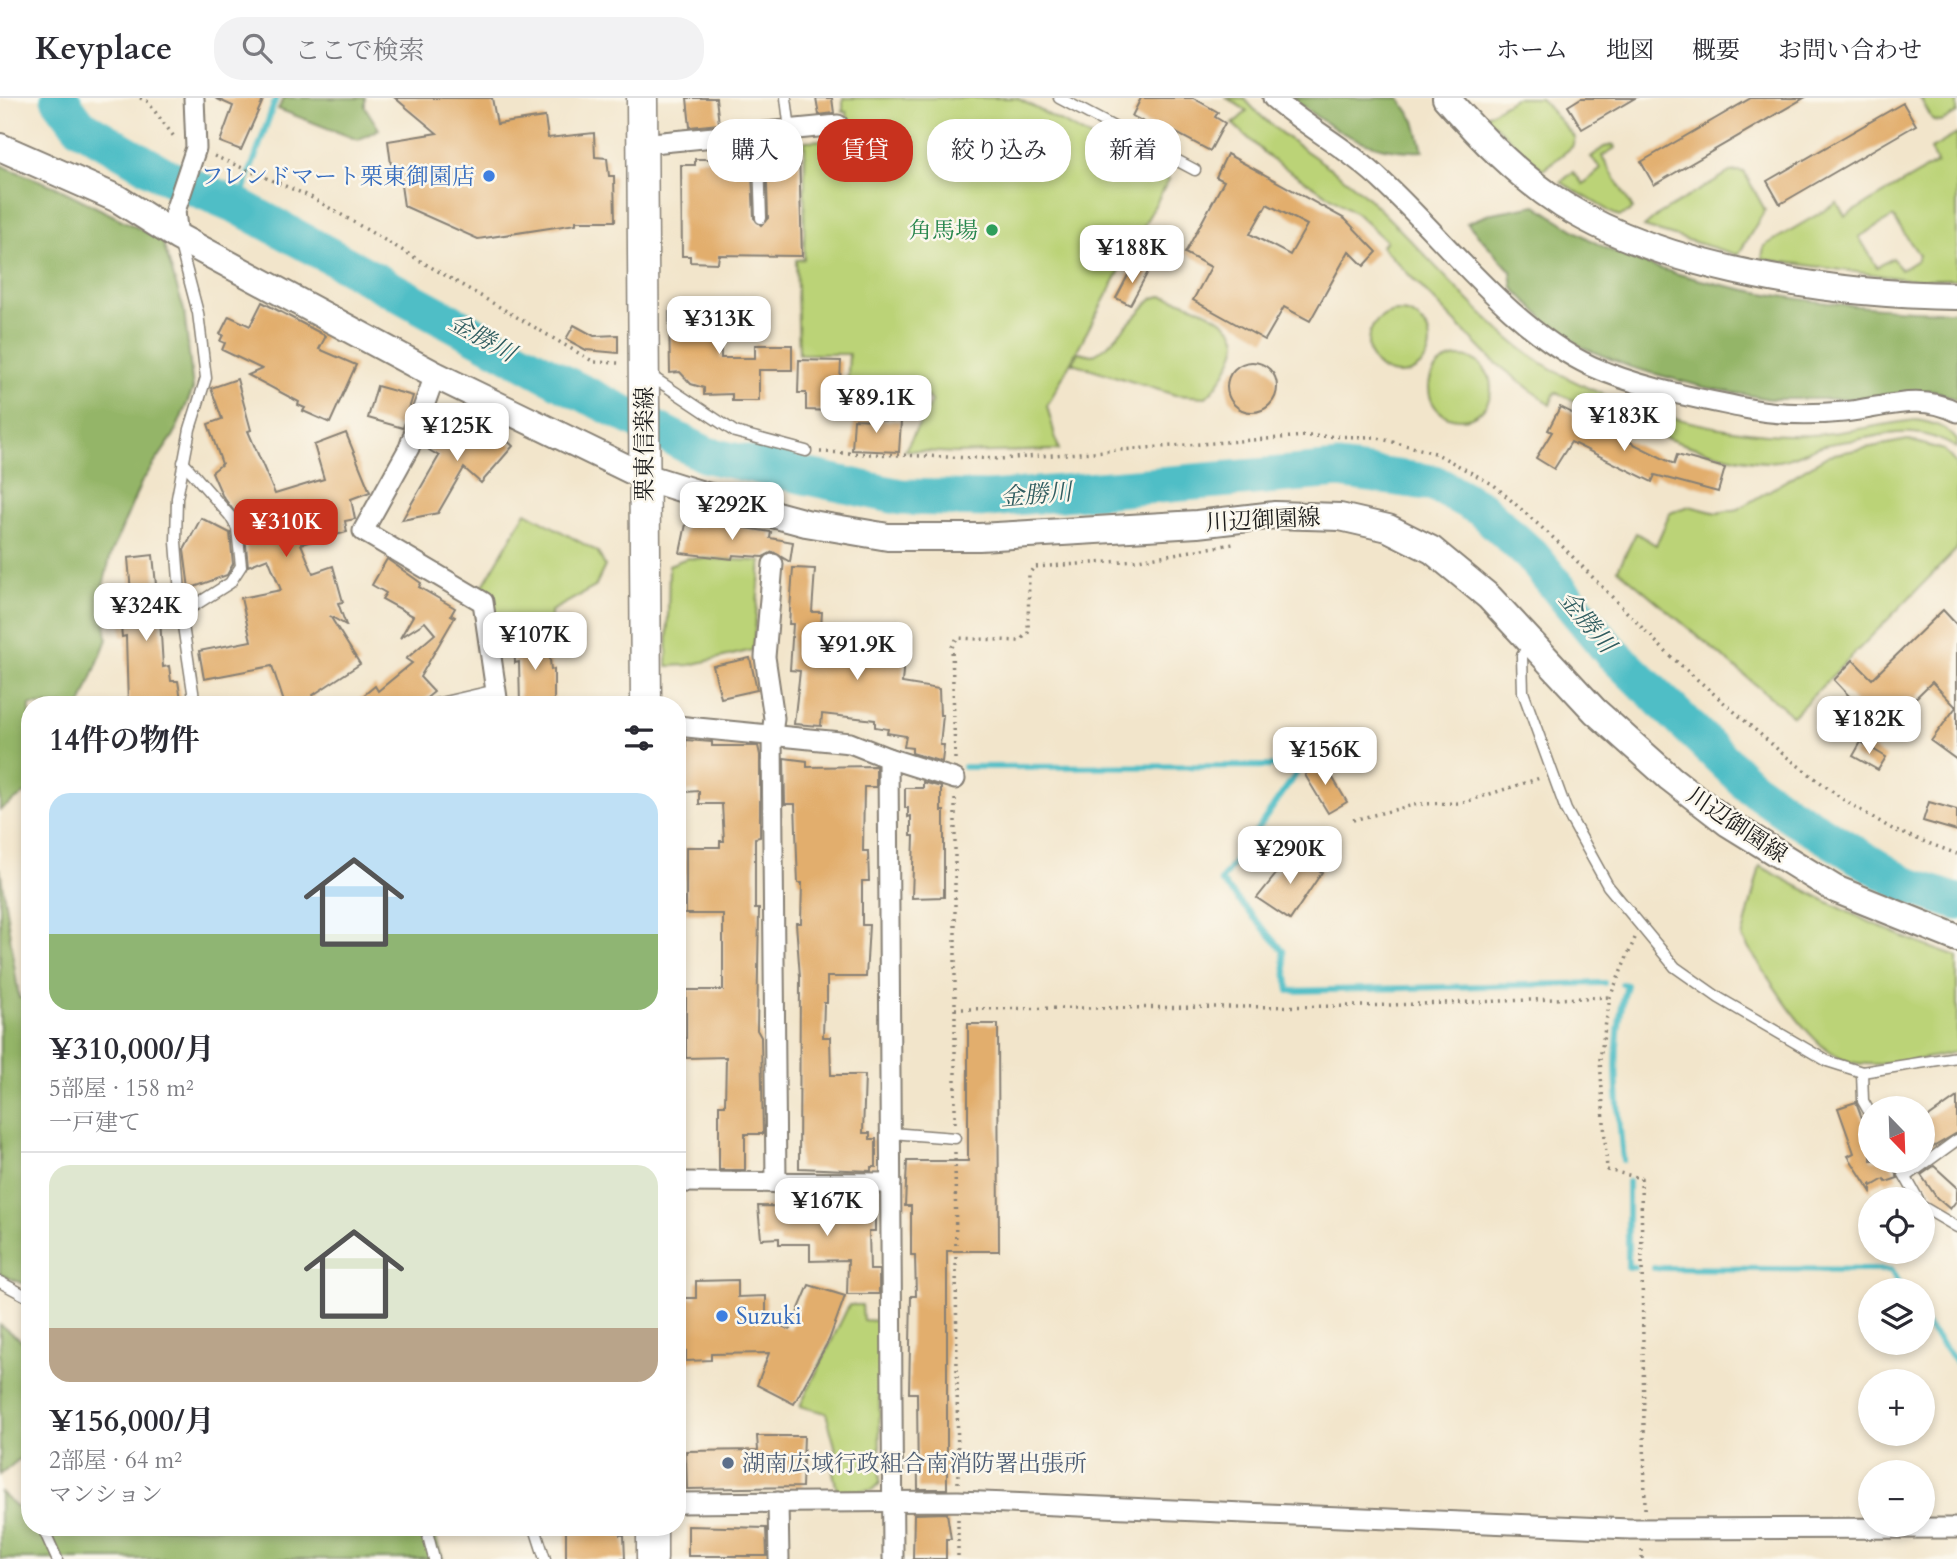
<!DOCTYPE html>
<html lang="ja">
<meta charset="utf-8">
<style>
:root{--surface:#fff;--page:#f2f2f3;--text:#2b2b33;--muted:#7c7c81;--line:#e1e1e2;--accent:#c8321e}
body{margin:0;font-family:Cardo,"Noto Serif JP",serif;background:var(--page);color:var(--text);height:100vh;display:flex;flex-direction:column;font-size:26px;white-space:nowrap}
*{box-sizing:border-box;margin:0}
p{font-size:23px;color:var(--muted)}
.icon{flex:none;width:38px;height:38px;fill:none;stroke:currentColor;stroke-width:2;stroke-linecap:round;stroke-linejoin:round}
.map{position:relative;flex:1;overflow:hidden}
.sheet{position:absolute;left:21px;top:598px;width:665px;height:840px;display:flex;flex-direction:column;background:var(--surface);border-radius:28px;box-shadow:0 4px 10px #0003}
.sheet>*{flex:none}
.guide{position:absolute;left:707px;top:21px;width:665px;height:63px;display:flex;gap:14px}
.needle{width:46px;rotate:157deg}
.tools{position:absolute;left:1858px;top:998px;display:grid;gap:14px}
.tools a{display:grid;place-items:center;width:77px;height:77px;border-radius:50%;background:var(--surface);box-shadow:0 4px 10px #0003;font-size:35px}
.price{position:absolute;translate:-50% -60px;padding:0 16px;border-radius:14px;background:#fff;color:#222;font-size:23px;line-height:46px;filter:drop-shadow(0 2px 4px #0008)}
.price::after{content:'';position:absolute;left:50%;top:42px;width:21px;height:16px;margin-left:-10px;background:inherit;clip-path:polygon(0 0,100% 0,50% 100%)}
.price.on{background:var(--accent);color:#fff}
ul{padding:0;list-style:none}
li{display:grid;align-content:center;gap:14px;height:371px;padding:0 28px}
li+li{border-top:2px solid var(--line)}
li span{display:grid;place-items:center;height:217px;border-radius:21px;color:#555}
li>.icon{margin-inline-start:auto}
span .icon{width:126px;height:126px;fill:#fffc;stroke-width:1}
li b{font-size:30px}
h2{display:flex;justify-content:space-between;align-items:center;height:84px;padding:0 28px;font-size:30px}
.tag{padding:0 24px;border-radius:28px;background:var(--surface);box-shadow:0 4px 10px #0003;font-size:24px;line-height:63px}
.tag.on{background:var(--accent);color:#fff}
header{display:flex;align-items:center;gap:42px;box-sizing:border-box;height:98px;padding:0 35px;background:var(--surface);border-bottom:2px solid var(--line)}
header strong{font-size:33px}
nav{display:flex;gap:38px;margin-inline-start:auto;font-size:24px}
.search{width:490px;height:63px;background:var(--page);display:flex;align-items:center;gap:18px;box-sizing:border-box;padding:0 24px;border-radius:28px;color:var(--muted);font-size:26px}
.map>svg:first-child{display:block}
.green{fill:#bbd377;stroke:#6c784a;stroke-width:2;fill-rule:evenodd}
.forest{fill:#94b568;stroke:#586842;stroke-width:2}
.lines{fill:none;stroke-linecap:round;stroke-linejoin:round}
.stream{stroke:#4fbec6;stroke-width:6}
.river{stroke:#4fbec6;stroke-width:37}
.building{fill:#e2ae6d;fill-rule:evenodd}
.lane-casing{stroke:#878074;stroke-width:13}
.street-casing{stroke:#878074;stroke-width:23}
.secondary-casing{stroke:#878074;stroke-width:30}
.primary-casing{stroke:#878074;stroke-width:33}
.path{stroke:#878074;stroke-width:3.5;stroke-dasharray:2 5;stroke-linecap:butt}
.lane{stroke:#fff;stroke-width:10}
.street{stroke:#fff;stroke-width:19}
.secondary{stroke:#fff;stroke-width:26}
.primary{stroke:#fff;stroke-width:30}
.shop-dot{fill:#3f7fe0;stroke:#fbf7ec;stroke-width:2.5}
.leisure-dot{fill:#2e9e5b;stroke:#fbf7ec;stroke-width:2.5}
.service-dot{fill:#5c6f8a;stroke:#fbf7ec;stroke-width:2.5}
.labels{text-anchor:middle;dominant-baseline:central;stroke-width:5;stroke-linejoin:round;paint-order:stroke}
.shop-label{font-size:23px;fill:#366cbe;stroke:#fbf7ec;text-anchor:end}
.leisure-label{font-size:23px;fill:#27864d;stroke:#fbf7ec;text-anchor:end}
.street-label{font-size:23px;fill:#1c1c1c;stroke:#fbf7ec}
.service-label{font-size:23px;fill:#4e5e75;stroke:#fbf7ec;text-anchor:start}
.water-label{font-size:24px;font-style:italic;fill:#305d60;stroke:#fbf7ec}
</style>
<header>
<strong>Keyplace</strong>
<div class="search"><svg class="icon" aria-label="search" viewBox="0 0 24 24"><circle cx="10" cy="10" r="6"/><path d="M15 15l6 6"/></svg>ここで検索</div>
<nav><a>ホーム</a><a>地図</a><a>概要</a><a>お問い合わせ</a></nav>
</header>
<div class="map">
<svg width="1957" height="1461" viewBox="0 0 1957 1461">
<rect width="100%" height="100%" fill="#fbf7ec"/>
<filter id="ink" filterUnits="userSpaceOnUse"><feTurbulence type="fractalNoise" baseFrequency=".0143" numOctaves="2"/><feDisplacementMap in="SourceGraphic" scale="14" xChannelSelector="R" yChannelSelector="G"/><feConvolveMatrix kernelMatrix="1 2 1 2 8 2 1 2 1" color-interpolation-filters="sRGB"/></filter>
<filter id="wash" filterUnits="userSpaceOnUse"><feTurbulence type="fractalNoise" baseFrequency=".00686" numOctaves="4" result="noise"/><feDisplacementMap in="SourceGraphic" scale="28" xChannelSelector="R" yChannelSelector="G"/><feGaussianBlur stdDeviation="1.57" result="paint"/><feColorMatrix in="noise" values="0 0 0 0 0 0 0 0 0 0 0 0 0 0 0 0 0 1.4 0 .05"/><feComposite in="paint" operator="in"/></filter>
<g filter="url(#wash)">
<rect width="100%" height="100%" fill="#f2e5cb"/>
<g class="green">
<path d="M 843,0 L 1017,0 L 1169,81 L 1047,308 L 1059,352 L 956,355 L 905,352 L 932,303 L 909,286 C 890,306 873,310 846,312 L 849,256 L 799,256 L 796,162 L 804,161 L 805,43 L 850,41 L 847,14 L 843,14 Z"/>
<path d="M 1227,0 L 1244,0 C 1279,42 1329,63 1368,100 C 1416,145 1458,196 1507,239 C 1580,303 1714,340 1810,337 C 1845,335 1881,326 1916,322 C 1933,325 1945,328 1957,342 L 1957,350 C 1918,328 1897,334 1855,342 C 1843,344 1829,345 1818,349 C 1800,356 1787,364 1767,364 C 1706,361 1611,320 1555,294 L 1550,307 L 1491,261 L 1381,148 L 1386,143 L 1357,116 L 1271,61 L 1233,26 L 1247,13 Z"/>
<polygon points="1515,0 1540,0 1575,40 1572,49 1543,72 1485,18"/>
<polygon points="1920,0 1957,0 1957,15 1941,24 1933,23"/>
<path d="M 1957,36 L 1957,181 L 1906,181 L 1762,161 L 1764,148 L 1837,105 L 1845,118 L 1937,65 L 1931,51 ZM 1893,119 L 1919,157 L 1917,162 L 1901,172 L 1893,160 L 1877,169 L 1859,139 Z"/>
<polygon points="1614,47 1615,50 1602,58 1633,111 1619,119 1561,84 1573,74 1583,86 1601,71 1591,59 1604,49"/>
<polygon points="1738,73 1744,74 1765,112 1738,157 1644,129 1659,116 1730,74"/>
<path d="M 1161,198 C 1180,201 1235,220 1237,243 C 1237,252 1232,261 1228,269 C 1222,281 1216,290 1206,299 L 1175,297 L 1072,265 L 1078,254 L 1092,257 L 1106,249 L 1153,200 Z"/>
<circle cx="1399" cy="245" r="31"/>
<circle cx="1460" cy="290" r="31"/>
<polygon points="1908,342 1944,352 1957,367 1957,451 1793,618 1618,471 1636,435 1656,447 1670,415 1689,408 1717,415 1738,411 1829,357"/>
<polygon points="526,414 598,454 605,468 595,489 551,513 551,526 495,528 490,498 481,491"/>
<polygon points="687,460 761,463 753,552 690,567 667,568 669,467"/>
<path d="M 1760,768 C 1826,804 1886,835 1957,859 L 1957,954 C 1924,960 1883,971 1850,964 C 1810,955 1766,874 1742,840 Z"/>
<polygon points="849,1207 862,1207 863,1222 879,1223 880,1385 873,1392 837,1393 829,1355 836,1352 826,1315 800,1308"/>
</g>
<g class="forest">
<polygon points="284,0 365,0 365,9 379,31 358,42 278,11"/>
<path d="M 1292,0 L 1399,0 L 1415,23 L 1423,53 C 1371,56 1331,32 1292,0 Z"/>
<polygon points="0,67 56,89 162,142 184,212 193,291 174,337 141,385 111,456 102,492 107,541 81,607 30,607 30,692 0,712"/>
<path d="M 1536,107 C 1566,127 1596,148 1629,160 C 1722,195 1858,213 1957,213 L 1957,302 L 1933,292 L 1845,301 L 1769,301 L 1703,289 L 1630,269 L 1584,250 L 1552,229 L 1513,190 L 1511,173 L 1467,125 L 1492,115 Z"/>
<polygon points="0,770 19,900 30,900 30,1189 0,1176"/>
<polygon points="0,1227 22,1243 30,1256 30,1352 0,1377"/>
<polygon points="0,1394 25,1417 30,1416 30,1430 432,1430 443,1461 0,1461"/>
</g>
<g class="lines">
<g class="stream">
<polyline points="238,108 276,0"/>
<polyline points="964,669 1291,668 1297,673 1294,679 1221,783 1283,852 1289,893 1604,885"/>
<path d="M 1622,886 L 1627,887 C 1610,946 1617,1001 1623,1062"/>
<polyline points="1628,1084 1628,1169 1634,1169"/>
<polyline points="1654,1170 1891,1172 1902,1192"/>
<polyline points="1923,1223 1957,1265"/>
</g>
<polyline class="river" points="59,0 80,28 164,77 238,108 567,287 707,357 901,399 989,401 1339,372 1434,385 1480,410 1532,458 1610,553 1750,688 1791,717 1904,786 1957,804"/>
</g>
<g id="blocks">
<g class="building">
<polygon points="215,0 264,0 241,52 220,44 233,8"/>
<polygon points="395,0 492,0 497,26 545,19 548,40 594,35 595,59 607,60 609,78 614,78 615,123 576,123 576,126 478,141 404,108 399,73 392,74 388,43 437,35"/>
<polygon points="687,0 716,0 719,26 690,29"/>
<polygon points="816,0 832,0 834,15 819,17"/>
<polygon points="1141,0 1193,0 1218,14 1215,19 1225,25 1210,53 1169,31 1166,36 1132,18"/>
<polygon points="1581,0 1635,0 1582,31 1568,8"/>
<polygon points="1751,0 1804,0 1654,87 1641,64"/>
<polygon points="1903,5 1916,27 1780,106 1767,83"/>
<polygon points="724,53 751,54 754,120 761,127 768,120 766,54 799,55 802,158 719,157 718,165 690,164 690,158 682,158 681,67 695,67 695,61 724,61"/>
<path d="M 1227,56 L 1345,121 L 1377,154 L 1364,168 L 1349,153 L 1310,223 L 1284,209 L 1265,242 L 1193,202 L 1211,169 L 1185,155 L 1224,83 L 1216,79 ZM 1267,106 L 1307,127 L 1290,157 L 1250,136 Z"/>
<polygon points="1134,166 1148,174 1130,207 1116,200"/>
<polygon points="262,204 326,238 319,251 356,267 330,325 303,313 305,310 298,307 299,304 248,277 262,271 222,252 225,245 220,243 223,237 220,236 229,218 250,228"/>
<polygon points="684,210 720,210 721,260 755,260 755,247 792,247 792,272 759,272 759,303 732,303 732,296 704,297 704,290 691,286 680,274 670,275 669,214 684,213"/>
<polygon points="574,227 594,238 618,237 618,255 586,252 566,241"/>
<polygon points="799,262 841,263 840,284 835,284 834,313 806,312 806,295 798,295"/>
<circle cx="1252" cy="289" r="25"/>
<polygon points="237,281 251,332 248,333 275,396 324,381 314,347 346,335 370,394 351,401 355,421 345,423 347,434 301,446 313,475 333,468 343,504 338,505 346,527 330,518 360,566 313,597 318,607 285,607 272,568 204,581 199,553 251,543 241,500 281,492 268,460 248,468 244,427 222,397 212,374 222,366 208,326 222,321 211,290"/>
<polygon points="377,288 413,298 403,330 368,320"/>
<polygon points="1560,309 1674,366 1677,357 1725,370 1718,394 1655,377 1652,384 1571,344 1554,371 1536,360 1552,334 1548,332"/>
<polygon points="448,317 488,338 494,331 513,348 481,385 464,370 438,415 402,422 439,358 429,352"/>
<polygon points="854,321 901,323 899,354 852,352"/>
<polygon points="201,420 230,435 233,466 227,477 189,491 184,452"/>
<polygon points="703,423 771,434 770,440 793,444 790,464 773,454 763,459 733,457 732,461 680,455 686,426 702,428"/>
<polygon points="153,457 156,487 152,487 153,505 149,507 153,519 160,520 163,569 169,568 171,583 178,583 182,607 128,607 126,538 122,539 120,518 133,517 128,460"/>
<polygon points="387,461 421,485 419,489 455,510 451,517 455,519 420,579 434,594 418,607 352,607 375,588 378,593 412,565 406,561 435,536 425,524 400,540 413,518 382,501 386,495 372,487"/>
<polygon points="793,470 815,471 812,514 822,514 820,543 829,544 828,550 904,560 902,585 939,591 940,617 943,617 940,647 944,647 942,664 912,655 912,650 904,649 906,638 887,635 888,631 875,629 875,622 822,616 821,628 794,626 800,573 790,572 793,526 789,526"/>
<polygon points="1943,512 1957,527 1957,662 1931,643 1956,609 1932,584 1882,633 1834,582 1853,562 1872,581"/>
<polygon points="548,540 551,572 554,571 554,607 520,607 519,564 515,565 514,541"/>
<polygon points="750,560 757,592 721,600 713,568"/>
<polygon points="686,642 712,644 712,648 758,648 760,657 760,739 755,740 755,811 759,811 757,932 761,939 763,1036 745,1036 745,1072 719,1072 719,1007 725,1007 726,959 686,960 686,892 723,892 723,816 686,816 686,749 720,749 720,743 724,743 722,706 699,706 699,693 685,694 685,671 677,671 677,656 686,656"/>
<polygon points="1861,644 1886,659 1878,672 1853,658"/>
<polygon points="784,660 807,663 807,669 876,668 876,689 864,689 863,753 868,753 869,783 862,783 862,827 869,827 866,879 827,879 827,905 824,905 823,939 830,939 831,977 865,977 863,1035 870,1035 870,1041 876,1041 876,1069 871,1069 871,1073 799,1070 800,879 796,825 801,825 802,785 798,785 795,706 785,706"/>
<polygon points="1321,660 1347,704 1328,715 1305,677"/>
<polygon points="923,684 941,689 941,713 944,713 944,799 912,800 914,738 911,738 911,718 908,719 908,710 905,710 905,690 923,690"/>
<polygon points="1929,704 1957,712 1957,733 1923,723"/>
<polygon points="1293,755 1322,774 1290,822 1257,800"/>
<polygon points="968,926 998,926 999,1153 947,1153 947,1391 918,1391 917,1295 909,1295 911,1198 916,1198 915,1157 911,1157 911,1108 905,1108 907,1063 968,1063"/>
<polygon points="1957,999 1957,1035 1923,1055 1923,1023"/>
<polygon points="1856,1004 1866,1031 1871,1028 1871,1062 1889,1062 1898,1080 1886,1084 1884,1081 1872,1088 1871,1085 1871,1094 1848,1058 1854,1055 1838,1010"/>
<polygon points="1934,1068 1957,1089 1957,1102 1950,1111 1937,1100 1921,1077"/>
<polygon points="758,1108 853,1109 853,1114 875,1114 875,1133 869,1133 870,1172 879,1172 879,1196 847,1196 848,1162 810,1163 810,1146 779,1146 779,1140 761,1141"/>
<polygon points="738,1182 738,1199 766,1198 766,1221 790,1232 809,1187 845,1198 829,1242 794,1306 757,1287 769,1255 711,1256 711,1262 686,1263 686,1252 678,1252 678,1200 696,1200 696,1183"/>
<polygon points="757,1338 804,1338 802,1389 687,1391 686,1353 758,1352"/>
<polygon points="947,1415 951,1441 946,1441 946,1461 913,1461 914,1416"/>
<polygon points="688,1428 766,1430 767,1458 688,1458"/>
<polygon points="566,1430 620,1430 620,1437 624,1437 625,1461 566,1461"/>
</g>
</g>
</g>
<g filter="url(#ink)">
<use href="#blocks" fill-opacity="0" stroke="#878074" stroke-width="2"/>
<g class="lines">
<g class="lane-casing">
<g id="lane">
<polyline points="786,0 790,32"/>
<polyline points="1059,0 1195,72"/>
<polyline points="758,35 761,120"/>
<polyline points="179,143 198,215 206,280 190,331 177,400 176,444 182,521 195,607"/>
<polyline points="648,276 735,334 806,353"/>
<polyline points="181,516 230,485 241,468 237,430 230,418 183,364"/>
<polyline points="1530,545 1522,558 1523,594 1566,712 1608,788 1675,869 1719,900 1827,963 1862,974 1957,959"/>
<polyline points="431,607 496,592"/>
<polyline points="1862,974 1863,1003 1871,1017"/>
<polyline points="891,1035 955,1040"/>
<polyline points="1896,1062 1918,1101"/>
<polyline points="1906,1079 1957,1042"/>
<polyline points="1923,1109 1957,1129"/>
<polyline points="0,1184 30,1200"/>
<polyline points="43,1430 57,1461"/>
<polyline points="426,1430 434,1461"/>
<polyline points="535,1430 545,1461"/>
</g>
</g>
<g class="street-casing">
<g id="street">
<path d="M 1273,0 C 1308,30 1349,51 1382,83 C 1447,143 1510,230 1591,268 C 1640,290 1692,299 1744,310 C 1777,317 1810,317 1844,314 C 1883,310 1920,294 1957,314"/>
<polyline points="642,46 838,27"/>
<polyline points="178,139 175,113 196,50 194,0"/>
<polyline points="435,277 409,350 363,433 483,504 498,607"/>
<polyline points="773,466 765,559 774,620 772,637 776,1085"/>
<polyline points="677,628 850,645 888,660 893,1461"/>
<polyline points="888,660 955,681"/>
<polyline points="677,1084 891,1085"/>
<polyline points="778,1404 779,1461"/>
<polyline points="677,1405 958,1403 1630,1431 1957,1430"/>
</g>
</g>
<g class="secondary-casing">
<g id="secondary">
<path d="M 1446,0 C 1481,40 1518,78 1563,107 C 1667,172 1835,197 1957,198"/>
<polyline points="0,49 118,101 178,139 435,277 645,379 706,398 806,425 888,439 979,439 1197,426 1275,417 1340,419 1388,430 1432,452 1489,499 1595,613 1670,680 1728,725 1835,791 1957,840"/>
</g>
</g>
<g class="primary-casing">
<g id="primary">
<polyline points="642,0 646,607"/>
<polyline points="652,1430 652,1461"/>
</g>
</g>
<g class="path">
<polyline points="140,0 147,3 175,40"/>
<polyline points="214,58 309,98 594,264 619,265"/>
<polyline points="820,354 1000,361 1306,338 1374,339 1435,355 1494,387 1559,445 1668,556 1783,656 1845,703 1894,732 1957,756"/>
<polyline points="955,661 952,549 957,540 1019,543 1028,535 1029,476 1034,469 1138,462 1233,446"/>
<polyline points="1353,722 1418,706 1462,705 1540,680"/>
<polyline points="1635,840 1610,899 1600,961 1607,1072 1641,1080 1645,1411"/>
<polyline points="955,911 1363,908 1610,899"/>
<polyline points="955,1025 955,700"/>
<polyline points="955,1054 958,1385"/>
<polyline points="958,1421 958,1461"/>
<polyline points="1642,1461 1642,1451"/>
</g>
<use href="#lane" class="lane"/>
<use href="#street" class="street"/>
<use href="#secondary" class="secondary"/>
<use href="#primary" class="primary"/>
</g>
</g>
<g class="shop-dot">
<circle cx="489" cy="78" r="7"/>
<circle cx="722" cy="1218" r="7"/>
</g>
<circle class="leisure-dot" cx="992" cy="132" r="7"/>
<circle class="service-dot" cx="728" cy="1365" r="7"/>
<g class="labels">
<g class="shop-label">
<text x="475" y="78">フレンドマート栗東御園店</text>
<text x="736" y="1218" text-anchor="start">Suzuki</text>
</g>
<g class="leisure-label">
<text x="978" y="132">角馬場</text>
</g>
<g class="street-label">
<text transform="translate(644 346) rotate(-90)">栗東信楽線</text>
<text transform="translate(1263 422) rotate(-3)">川辺御園線</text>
<text transform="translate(1737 727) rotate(34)">川辺御園線</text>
</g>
<g class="service-label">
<text x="742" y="1365">湖南広域行政組合南消防署出張所</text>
</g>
<g class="water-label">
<text transform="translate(482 240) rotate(29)">金勝川</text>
<text transform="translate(1036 397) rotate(-5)">金勝川</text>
<text transform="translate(1587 524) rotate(50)">金勝川</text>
</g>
</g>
</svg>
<div class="tools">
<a><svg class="needle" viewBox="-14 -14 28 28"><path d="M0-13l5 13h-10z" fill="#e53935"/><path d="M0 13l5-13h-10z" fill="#7c7c81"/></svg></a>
<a><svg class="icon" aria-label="locate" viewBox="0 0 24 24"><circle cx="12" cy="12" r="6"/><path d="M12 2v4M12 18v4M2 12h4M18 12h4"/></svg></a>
<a><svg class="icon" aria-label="layers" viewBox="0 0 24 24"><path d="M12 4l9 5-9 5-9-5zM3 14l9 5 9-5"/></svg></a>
<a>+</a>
<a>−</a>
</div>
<b class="price" style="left:1132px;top:187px">¥188K</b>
<b class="price" style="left:719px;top:258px">¥313K</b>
<b class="price" style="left:876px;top:337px">¥89.1K</b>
<b class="price" style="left:1624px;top:355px">¥183K</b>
<b class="price" style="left:457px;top:365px">¥125K</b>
<b class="price" style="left:732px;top:444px">¥292K</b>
<b class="price on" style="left:286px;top:461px">¥310K</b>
<b class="price" style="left:146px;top:545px">¥324K</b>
<b class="price" style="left:535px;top:574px">¥107K</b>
<b class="price" style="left:857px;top:584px">¥91.9K</b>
<b class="price" style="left:1869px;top:658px">¥182K</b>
<b class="price" style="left:1325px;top:689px">¥156K</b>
<b class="price" style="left:1290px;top:788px">¥290K</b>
<b class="price" style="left:827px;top:1140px">¥167K</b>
<div class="guide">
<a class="tag">購入</a>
<a class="tag on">賃貸</a>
<a class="tag">絞り込み</a>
<a class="tag">新着</a>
</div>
<section class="sheet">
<h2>14件の物件<svg class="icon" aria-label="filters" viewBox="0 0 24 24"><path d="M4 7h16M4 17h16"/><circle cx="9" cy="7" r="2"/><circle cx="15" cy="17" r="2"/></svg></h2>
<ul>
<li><span style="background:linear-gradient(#bfe0f5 65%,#8fb573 0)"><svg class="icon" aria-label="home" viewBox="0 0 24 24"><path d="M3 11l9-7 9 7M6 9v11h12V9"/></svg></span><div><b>¥310,000/月</b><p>5部屋 · 158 m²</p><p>一戸建て</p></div></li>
<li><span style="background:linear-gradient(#dfe7d0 75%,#b9a48a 0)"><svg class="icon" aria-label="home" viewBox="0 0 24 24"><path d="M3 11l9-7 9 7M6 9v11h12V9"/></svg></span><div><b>¥156,000/月</b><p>2部屋 · 64 m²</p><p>マンション</p></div></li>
</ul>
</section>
</div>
